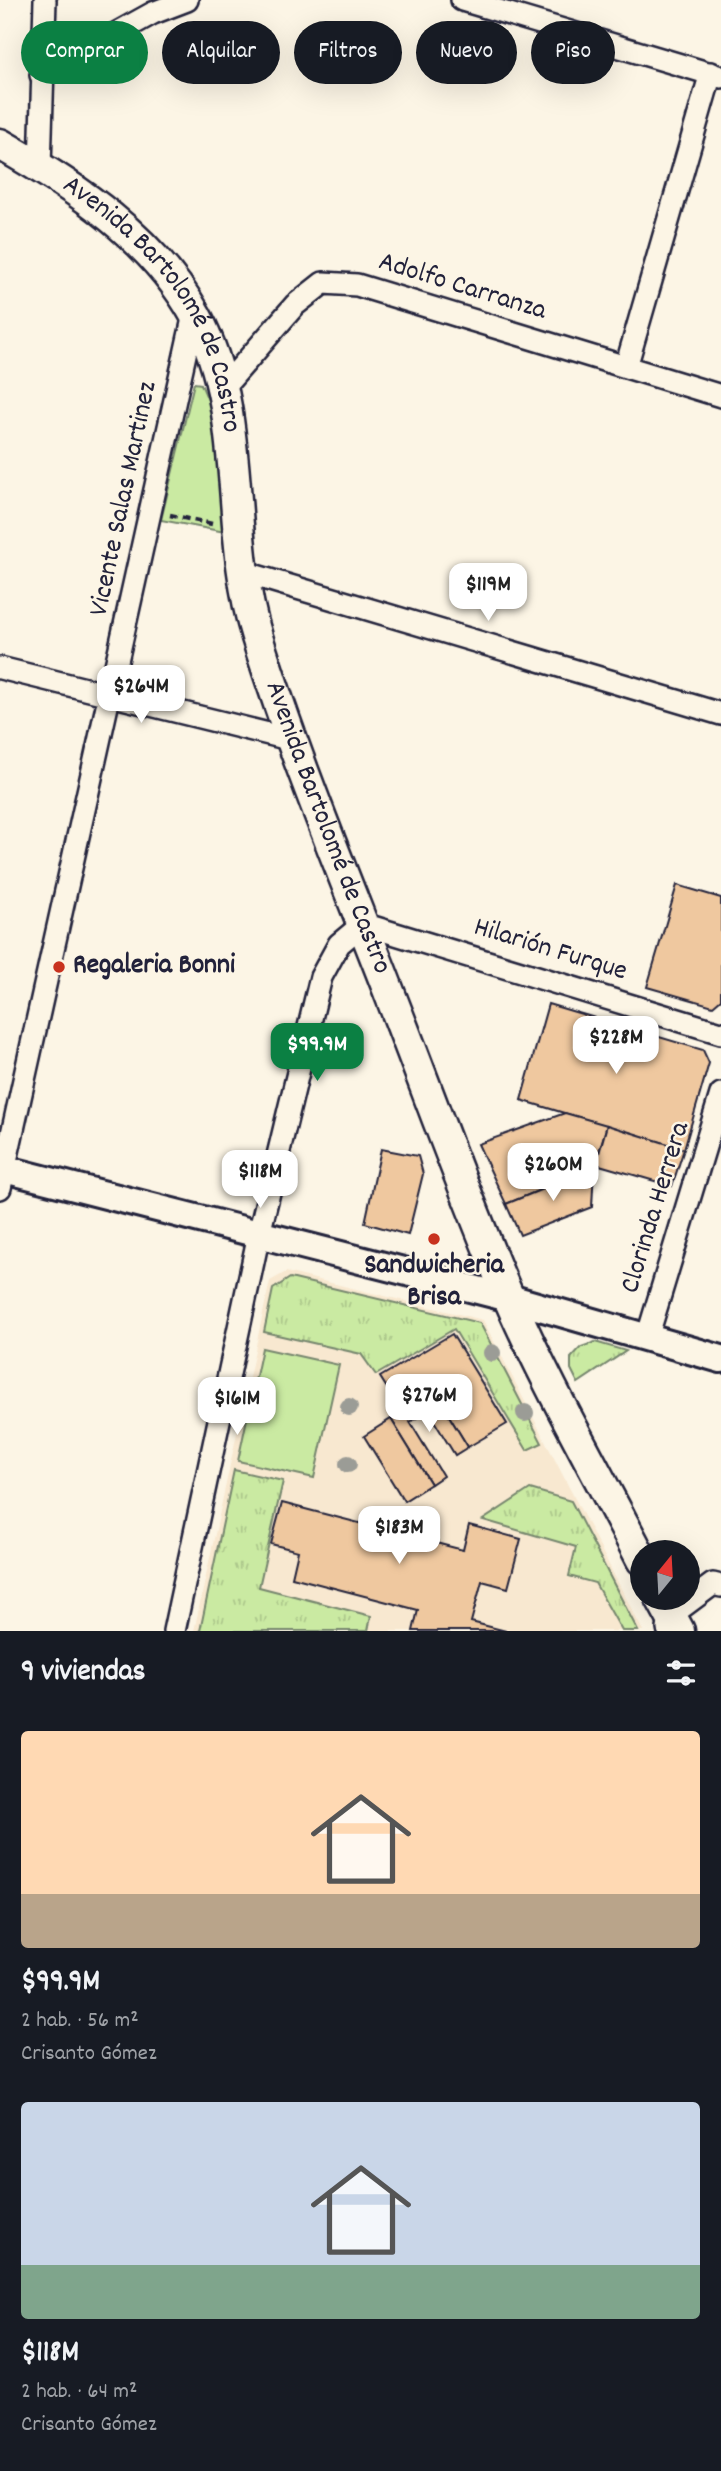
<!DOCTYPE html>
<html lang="es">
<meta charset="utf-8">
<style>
:root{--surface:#171b24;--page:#242831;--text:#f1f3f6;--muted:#9ea1a6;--accent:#0b8043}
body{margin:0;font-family:Dekko,sans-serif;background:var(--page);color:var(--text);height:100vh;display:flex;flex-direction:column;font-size:26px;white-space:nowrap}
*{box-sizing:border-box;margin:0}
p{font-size:23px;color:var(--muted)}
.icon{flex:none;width:38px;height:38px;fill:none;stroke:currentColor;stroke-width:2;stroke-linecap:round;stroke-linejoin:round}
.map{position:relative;height:1631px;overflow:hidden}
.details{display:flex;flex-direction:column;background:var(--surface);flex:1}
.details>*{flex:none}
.guide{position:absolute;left:21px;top:21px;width:679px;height:63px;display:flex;gap:14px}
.needle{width:46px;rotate:18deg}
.tools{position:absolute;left:630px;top:1540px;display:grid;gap:14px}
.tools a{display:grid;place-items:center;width:70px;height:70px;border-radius:50%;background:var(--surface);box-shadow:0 7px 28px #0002;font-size:35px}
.price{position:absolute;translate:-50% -60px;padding:0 16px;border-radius:14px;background:#fff;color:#222;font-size:23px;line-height:46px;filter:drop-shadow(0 2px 4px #0008)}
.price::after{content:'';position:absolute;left:50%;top:42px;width:21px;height:16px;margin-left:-10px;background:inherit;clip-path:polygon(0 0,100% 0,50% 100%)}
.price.active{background:var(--accent);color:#fff}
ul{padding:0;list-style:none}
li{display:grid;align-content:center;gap:14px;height:371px;padding:0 21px}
li span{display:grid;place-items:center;height:217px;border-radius:7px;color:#555}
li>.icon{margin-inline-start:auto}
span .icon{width:126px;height:126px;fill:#fffc;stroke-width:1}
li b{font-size:30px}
h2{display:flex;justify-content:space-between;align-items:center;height:84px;padding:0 21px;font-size:30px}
.pill{padding:0 24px;border-radius:32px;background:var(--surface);box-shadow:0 7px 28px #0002;font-size:24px;line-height:63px}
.pill.active{background:var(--accent);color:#fff}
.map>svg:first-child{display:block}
.built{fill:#f8e8d0}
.grass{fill:url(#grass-tufts);stroke:#76866e;stroke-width:2}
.green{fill:#caeaa2;stroke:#76866e;stroke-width:2}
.building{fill:#efc89f;stroke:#22223b;stroke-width:2}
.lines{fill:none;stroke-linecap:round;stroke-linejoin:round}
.minor-casing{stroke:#22223b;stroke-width:26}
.tertiary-casing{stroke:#22223b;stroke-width:32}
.secondary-casing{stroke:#22223b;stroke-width:35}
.path{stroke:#22223b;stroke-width:4.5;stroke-dasharray:7 5;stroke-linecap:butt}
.minor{stroke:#fcf5e5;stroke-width:21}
.tertiary{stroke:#fcf5e5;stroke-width:26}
.secondary{stroke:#fcf5e5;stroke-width:30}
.tree{fill:#9b9c96}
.poi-dot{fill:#c8321e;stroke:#fcf5e5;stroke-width:2.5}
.labels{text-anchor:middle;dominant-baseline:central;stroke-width:5;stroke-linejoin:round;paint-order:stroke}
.street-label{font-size:28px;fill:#22223b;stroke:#fcf5e5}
.poi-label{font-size:28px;font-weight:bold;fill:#22223b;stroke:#fcf5e5;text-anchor:start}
</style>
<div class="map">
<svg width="721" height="1631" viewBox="0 0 721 1631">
<defs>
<pattern id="grass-tufts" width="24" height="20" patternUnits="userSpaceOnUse" patternTransform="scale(1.75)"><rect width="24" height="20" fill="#caeaa2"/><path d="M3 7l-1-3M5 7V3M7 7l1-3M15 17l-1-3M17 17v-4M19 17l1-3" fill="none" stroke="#adc88c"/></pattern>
</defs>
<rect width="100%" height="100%" fill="#fcf5e5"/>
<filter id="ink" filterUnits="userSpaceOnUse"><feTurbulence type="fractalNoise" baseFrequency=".0143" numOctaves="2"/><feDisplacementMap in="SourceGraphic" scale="14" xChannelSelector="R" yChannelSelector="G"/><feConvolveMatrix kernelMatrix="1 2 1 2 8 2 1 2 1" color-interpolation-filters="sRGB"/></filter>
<g filter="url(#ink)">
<polygon class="built" points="286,1272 483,1320 643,1631 194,1631 270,1281"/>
<g class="grass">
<polygon points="290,1278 480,1323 542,1443 527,1450 454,1329 376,1375 361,1354 264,1332 273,1289"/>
<polygon points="595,1342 626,1351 578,1383 571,1369 571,1358 581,1347"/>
<polygon points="234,1470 283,1481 259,1587 371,1616 368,1631 200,1631"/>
<polygon points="530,1489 571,1501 638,1631 622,1631 595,1583 569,1576 576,1547 483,1520"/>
</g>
<g class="green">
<polygon points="194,383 201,384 211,407 225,532 161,520"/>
<polygon points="262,1348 339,1365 314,1478 238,1461"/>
</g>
<g class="building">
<polygon points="677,885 721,898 721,999 713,1006 647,987"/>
<polygon points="548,1004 703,1050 709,1063 684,1149 521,1100"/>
<polygon points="565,1113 607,1125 594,1168 506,1204 478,1144"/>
<polygon points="607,1125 684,1149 672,1186 596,1164"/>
<polygon points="381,1149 418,1156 423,1174 408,1235 365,1223"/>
<polygon points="594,1168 592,1207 520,1235 506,1204"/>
<polygon points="452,1334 507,1424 468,1447 435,1393 402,1412 380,1377"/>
<polygon points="435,1393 468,1447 455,1455 428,1411 410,1422 443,1476 431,1484 391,1419"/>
<polygon points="391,1419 431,1484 404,1501 364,1436"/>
<polygon points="282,1503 463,1550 469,1525 521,1539 508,1588 482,1581 471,1622 506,1631 413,1631 418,1610 292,1577 298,1551 271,1544"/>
</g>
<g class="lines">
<g class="minor-casing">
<g id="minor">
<polyline points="462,0 721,77"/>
<polyline points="41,75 153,13 187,0"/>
<polyline points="40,167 45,0"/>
<polyline points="626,367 711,73"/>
<polyline points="224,387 295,305 323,283 357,285 721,396"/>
<polyline points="243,572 721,714"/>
<polyline points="0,668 293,740"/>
<polyline points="0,1188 194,314"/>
<polyline points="647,1338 721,1094"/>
<polyline points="668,1629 670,1616 713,1584 721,1586"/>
<polyline points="174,1631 259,1234 321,977 339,944 363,924 721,1033"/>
</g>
</g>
<g class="tertiary-casing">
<polyline id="tertiary" points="0,1168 509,1298 721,1359"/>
</g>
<g class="secondary-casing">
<g id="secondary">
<path id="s1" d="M 0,144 C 76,187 153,238 196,316 C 249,414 224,532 257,637 C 295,759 345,878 391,997 C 430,1097 466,1198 508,1296 C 546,1384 598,1474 642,1560"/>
<polyline points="661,1598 679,1631"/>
</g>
</g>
<polyline class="path" points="170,515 212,524"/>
<use href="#minor" class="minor"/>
<use href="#tertiary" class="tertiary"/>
<use href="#secondary" class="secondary"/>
</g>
<g class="tree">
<circle cx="492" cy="1353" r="9"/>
<circle cx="349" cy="1407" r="9"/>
<circle cx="525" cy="1413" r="9"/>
<circle cx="348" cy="1464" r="9"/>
</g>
</g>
<g class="poi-dot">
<circle cx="59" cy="967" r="7"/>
<circle cx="434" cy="1239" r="7"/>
</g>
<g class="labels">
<g class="street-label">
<text transform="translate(462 288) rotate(17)">Adolfo Carranza</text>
<text stroke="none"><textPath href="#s1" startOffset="231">Avenida Bartolomé de Castro</textPath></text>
<text transform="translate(125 499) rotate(-78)">Vicente Salas Martinez</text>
<text stroke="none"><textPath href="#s1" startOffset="796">Avenida Bartolomé de Castro</textPath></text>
<text transform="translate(550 951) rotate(17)">Hilarión Furque</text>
<text transform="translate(657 1208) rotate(-73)">Clorinda Herrera</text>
</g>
<g class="poi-label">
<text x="73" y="967">Regaleria Bonni</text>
<text x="434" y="1267" text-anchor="middle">Sandwicheria<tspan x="434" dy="32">Brisa</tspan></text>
</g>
</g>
</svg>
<div class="tools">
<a><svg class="needle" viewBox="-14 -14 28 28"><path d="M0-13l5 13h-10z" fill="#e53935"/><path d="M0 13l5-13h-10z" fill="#9ea1a6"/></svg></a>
</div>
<b class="price" style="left:488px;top:623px">$119M</b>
<b class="price" style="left:141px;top:725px">$264M</b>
<b class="price" style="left:616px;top:1076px">$228M</b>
<b class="price active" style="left:317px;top:1083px">$99.9M</b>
<b class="price" style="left:553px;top:1203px">$260M</b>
<b class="price" style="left:260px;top:1210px">$118M</b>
<b class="price" style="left:429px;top:1434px">$276M</b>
<b class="price" style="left:237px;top:1437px">$161M</b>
<b class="price" style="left:399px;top:1566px">$183M</b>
<div class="guide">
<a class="pill active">Comprar</a>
<a class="pill">Alquilar</a>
<a class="pill">Filtros</a>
<a class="pill">Nuevo</a>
<a class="pill">Piso</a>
</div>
</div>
<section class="details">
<h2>9 viviendas<svg class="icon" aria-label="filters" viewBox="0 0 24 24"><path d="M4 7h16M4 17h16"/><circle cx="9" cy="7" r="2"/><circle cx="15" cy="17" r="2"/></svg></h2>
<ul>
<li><span style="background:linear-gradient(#ffd9b3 75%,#b9a48a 0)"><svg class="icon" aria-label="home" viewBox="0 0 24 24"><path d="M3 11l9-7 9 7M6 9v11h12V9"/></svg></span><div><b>$99.9M</b><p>2 hab. · 56 m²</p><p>Crisanto Gómez</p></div></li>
<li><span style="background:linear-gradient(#c9d6e8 75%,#7fa58c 0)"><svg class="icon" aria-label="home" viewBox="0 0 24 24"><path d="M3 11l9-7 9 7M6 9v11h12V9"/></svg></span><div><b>$118M</b><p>2 hab. · 64 m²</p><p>Crisanto Gómez</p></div></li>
</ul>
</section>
